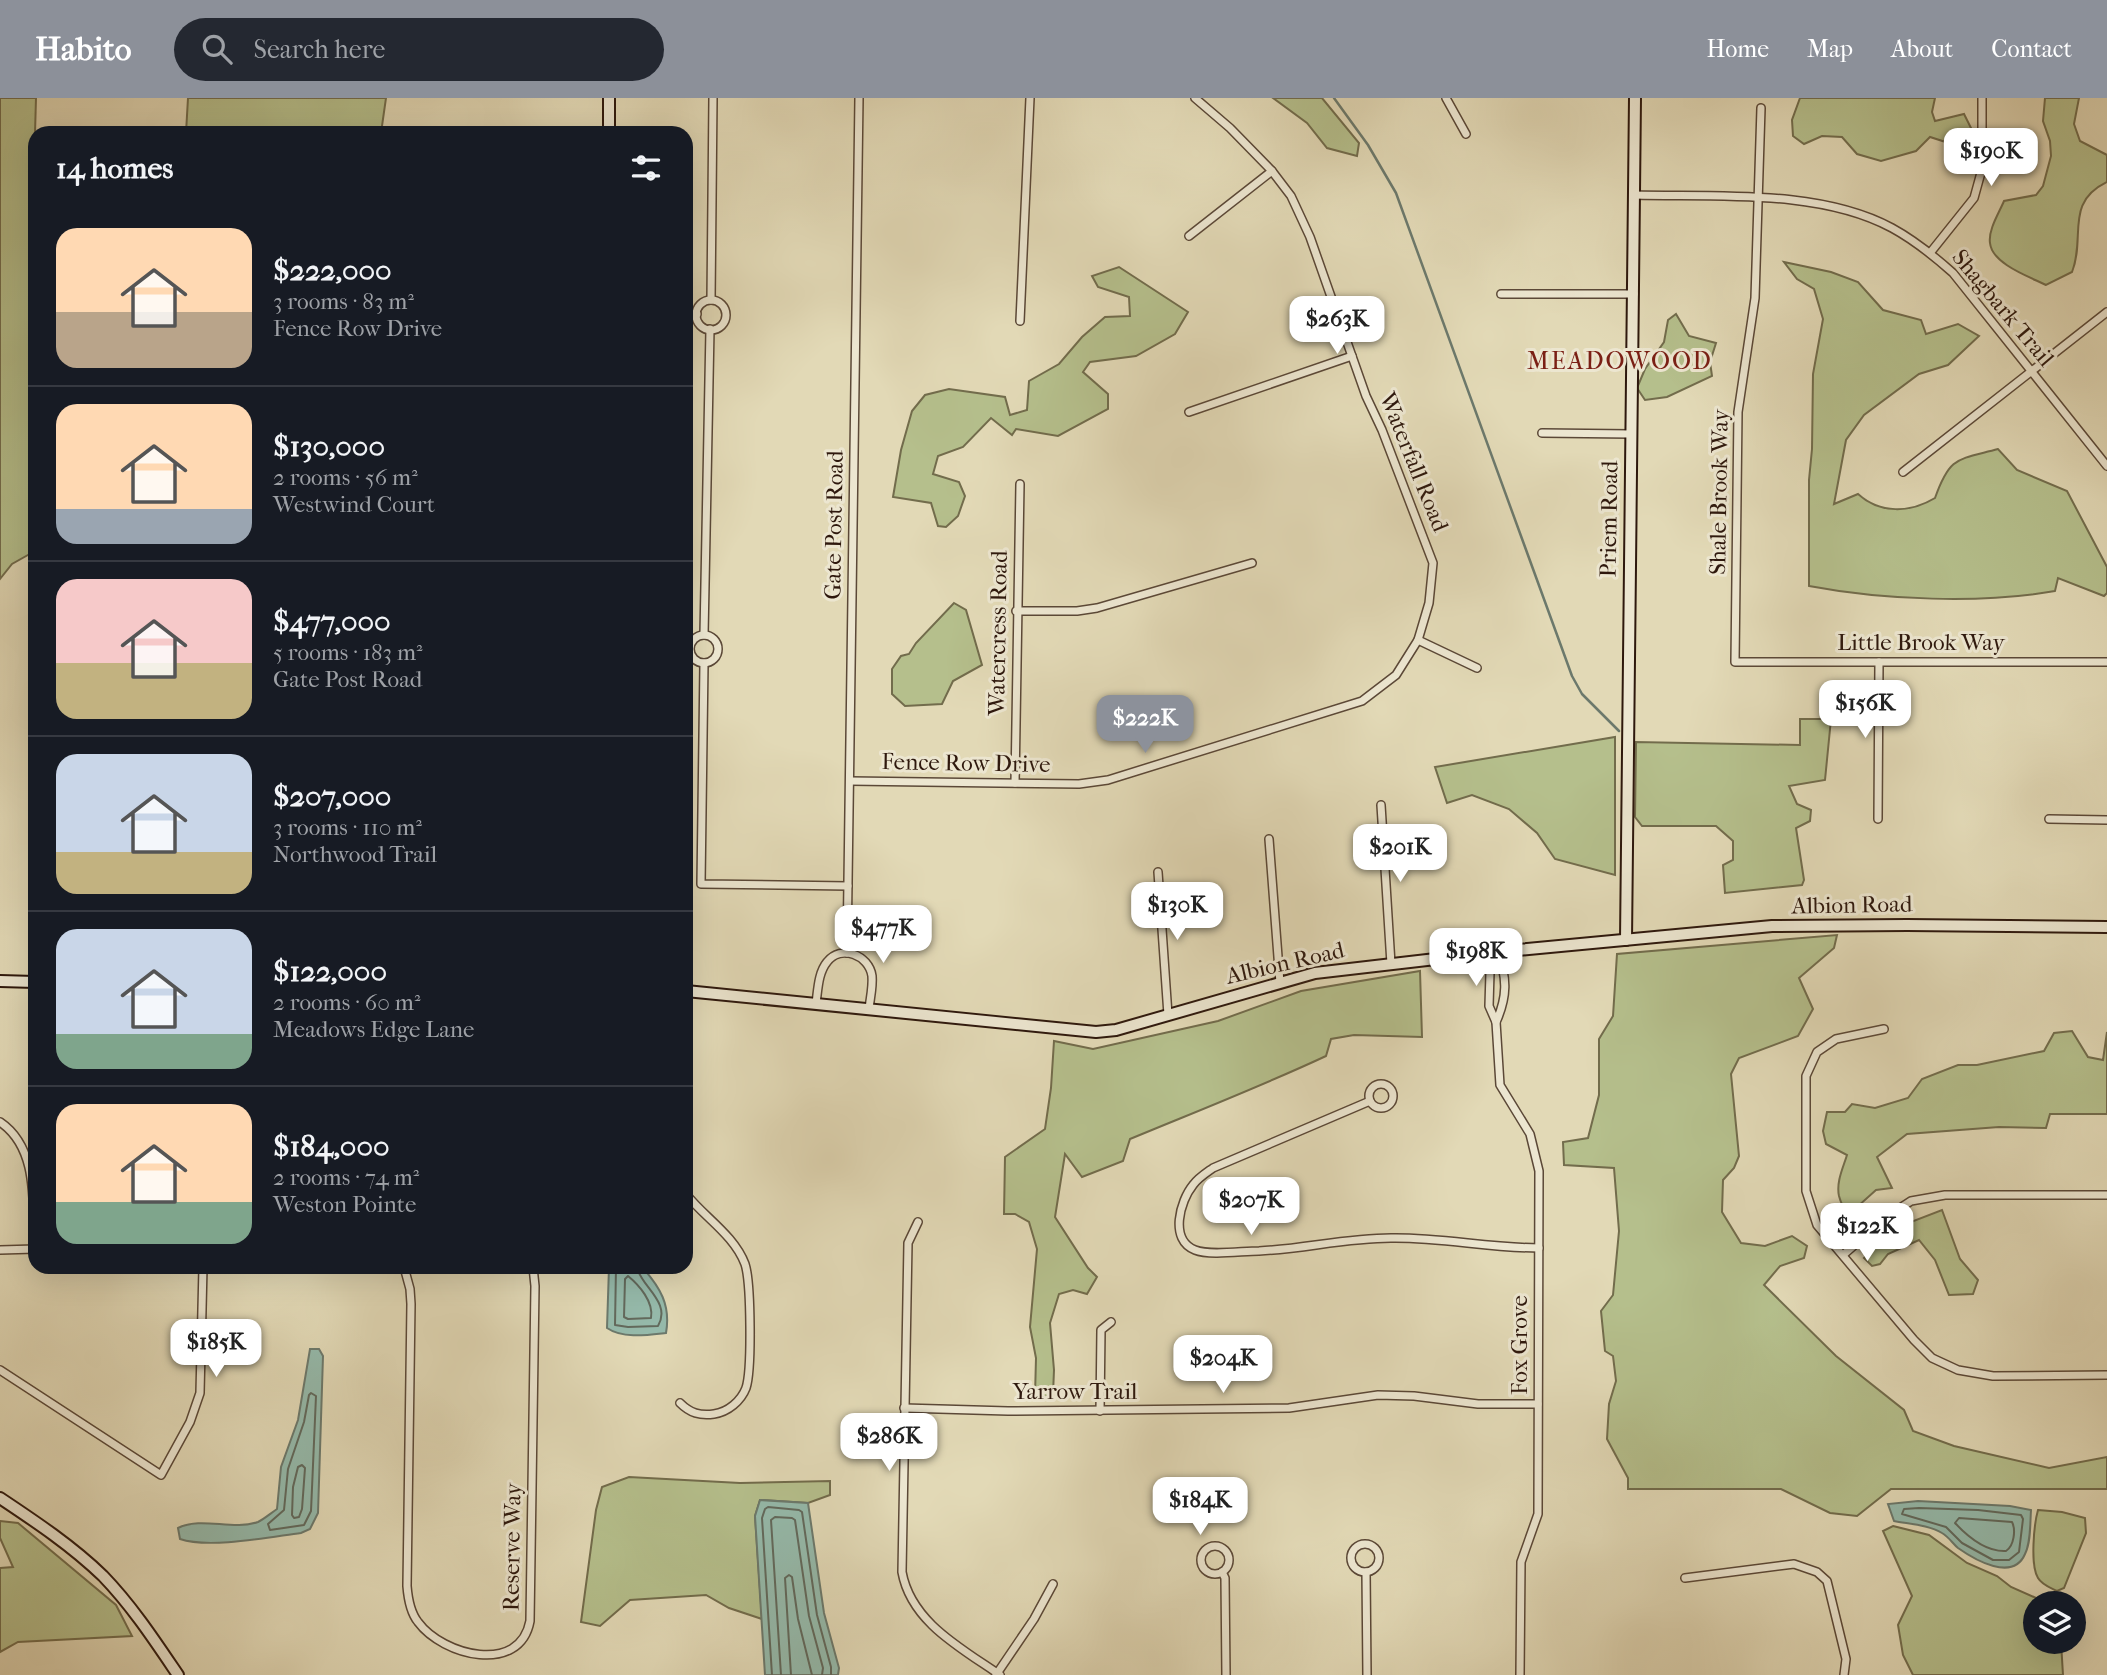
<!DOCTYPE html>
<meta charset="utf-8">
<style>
:root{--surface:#171b24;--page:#242831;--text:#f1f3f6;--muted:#9ea1a6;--line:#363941;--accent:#8c9099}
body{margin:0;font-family:"IM FELL French Canon",serif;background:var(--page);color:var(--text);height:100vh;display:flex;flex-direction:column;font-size:26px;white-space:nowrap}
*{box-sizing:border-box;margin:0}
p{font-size:23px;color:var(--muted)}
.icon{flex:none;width:38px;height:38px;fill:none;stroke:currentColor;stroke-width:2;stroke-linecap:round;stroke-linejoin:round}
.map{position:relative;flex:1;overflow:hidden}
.drawer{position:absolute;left:28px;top:28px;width:665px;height:1148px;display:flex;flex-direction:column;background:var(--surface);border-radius:21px;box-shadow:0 7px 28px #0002}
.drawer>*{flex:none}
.tools{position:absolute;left:2023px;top:1493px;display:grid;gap:14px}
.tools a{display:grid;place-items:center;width:63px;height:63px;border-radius:50%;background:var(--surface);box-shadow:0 7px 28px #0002;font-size:35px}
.price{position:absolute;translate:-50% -60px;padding:0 16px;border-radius:14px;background:#fff;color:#222;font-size:23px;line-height:46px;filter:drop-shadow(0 2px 4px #0008)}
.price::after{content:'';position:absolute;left:50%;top:42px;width:21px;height:16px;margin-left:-10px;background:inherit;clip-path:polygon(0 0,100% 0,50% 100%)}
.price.on{background:var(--accent);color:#fff}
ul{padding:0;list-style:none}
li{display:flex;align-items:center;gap:21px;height:175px;padding:0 28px}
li+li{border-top:2px solid var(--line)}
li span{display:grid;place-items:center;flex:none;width:196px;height:140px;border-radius:21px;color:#555}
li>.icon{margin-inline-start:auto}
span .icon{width:84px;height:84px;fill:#fffc;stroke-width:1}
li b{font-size:30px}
h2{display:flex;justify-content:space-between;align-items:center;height:84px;padding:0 28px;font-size:30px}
header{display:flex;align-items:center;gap:42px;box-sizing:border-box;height:98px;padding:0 35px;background:var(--accent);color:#fff}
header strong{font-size:33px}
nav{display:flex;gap:38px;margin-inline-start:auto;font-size:24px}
.search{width:490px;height:63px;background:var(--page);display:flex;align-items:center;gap:18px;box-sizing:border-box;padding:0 24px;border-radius:38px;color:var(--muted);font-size:26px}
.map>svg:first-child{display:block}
.green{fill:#b5bf8c;stroke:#726c4c;stroke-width:2}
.water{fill:#95baab;stroke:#6c796c;stroke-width:2}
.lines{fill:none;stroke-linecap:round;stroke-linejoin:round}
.shore{stroke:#62695c;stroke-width:2}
.stream{stroke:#6c796c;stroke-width:2.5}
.street-casing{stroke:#5b4837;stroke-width:10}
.secondary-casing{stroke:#2e180d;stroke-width:14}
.street{stroke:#ece6d0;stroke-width:7}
.secondary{stroke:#ece6d0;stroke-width:10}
.labels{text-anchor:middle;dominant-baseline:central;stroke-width:6;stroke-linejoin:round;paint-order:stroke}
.street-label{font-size:23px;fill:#2e180d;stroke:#ece6d0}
.neighbourhood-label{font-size:24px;letter-spacing:2px;fill:#7a1f14;stroke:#ece6d0}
</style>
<header>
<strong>Habito</strong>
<div class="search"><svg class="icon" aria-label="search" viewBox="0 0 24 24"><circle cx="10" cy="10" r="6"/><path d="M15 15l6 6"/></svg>Search here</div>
<nav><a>Home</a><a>Map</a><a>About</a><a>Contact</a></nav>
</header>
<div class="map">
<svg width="2107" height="1577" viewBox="0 0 2107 1577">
<rect width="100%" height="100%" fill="#e2d9b6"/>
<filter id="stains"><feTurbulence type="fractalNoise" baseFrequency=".00286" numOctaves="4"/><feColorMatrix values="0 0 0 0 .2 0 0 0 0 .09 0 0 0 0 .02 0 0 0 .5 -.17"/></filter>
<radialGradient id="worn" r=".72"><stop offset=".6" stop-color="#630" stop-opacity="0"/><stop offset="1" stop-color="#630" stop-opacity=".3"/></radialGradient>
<g class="green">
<polygon points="0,0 36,0 32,142 35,143 35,453 12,466 0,481"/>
<polygon points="188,0 386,0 381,35 186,35"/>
<polygon points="1273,0 1322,0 1359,45 1357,58 1327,50 1307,25"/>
<polygon points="1800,0 1935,0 1932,14 1935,23 1964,16 1972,32 1964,50 1930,39 1916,53 1881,63 1857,56 1842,39 1822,38 1804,46 1793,38 1792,22"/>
<path d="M 2045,0 L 2079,0 L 2074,26 L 2080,43 L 2107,57 L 2107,84 C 2064,105 2086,138 2072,174 L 2046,187 C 2030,179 1992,166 1990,145 C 1988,132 1999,115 2004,103 L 2036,97 L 2043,88 L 2051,58 L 2050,43 L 2043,23 Z"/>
<path d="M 1784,164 L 1831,174 L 1858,184 L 1883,212 L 1921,222 L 1926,236 L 1958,226 L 1979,238 L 1948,267 L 1919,276 L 1864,317 L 1846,342 L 1834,406 L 1858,396 C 1880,416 1910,415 1935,400 C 1950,358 1957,362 1998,351 L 2017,372 L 2067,393 L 2107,469 L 2107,495 L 2104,498 L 2058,480 L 2055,493 C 1981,506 1883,502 1809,488 L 1809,382 L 1812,351 L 1813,276 L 1823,221 L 1814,191 L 1797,181 Z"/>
<polygon points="1119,169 1188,214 1175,236 1136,258 1090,264 1083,274 1108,296 1108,311 1058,338 1016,331 1012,337 991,320 963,349 938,358 933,376 959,384 965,398 958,418 946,429 938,428 931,405 893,399 901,352 912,313 925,297 949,291 1005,299 1010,317 1027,312 1029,283 1059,266 1082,239 1105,219 1130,218 1129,199 1098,189 1092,178"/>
<polygon points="1676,216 1689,238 1716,245 1710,264 1712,278 1667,299 1645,302 1637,290 1645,271 1664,244 1668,222"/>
<polygon points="954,505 966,512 982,567 953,583 942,606 905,608 892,596 892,571 901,558 909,556 916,545"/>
<polygon points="1800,621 1831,621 1825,682 1789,688 1797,706 1811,712 1810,723 1796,730 1804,782 1802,787 1725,795 1723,767 1733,762 1733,743 1716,728 1642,728 1635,719 1636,644 1800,647"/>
<polygon points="1615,639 1615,777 1555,761 1537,735 1509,711 1472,697 1447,705 1435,669"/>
<polygon points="1837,837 1834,850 1799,880 1813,911 1798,938 1739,960 1731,976 1739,1058 1734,1070 1723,1082 1722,1114 1741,1145 1765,1148 1792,1138 1807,1148 1804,1160 1780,1168 1764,1187 1836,1258 1904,1312 1913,1333 1954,1348 2049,1370 2107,1359 2107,1391 1891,1391 1857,1418 1830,1415 1781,1391 1628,1391 1628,1380 1607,1341 1609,1306 1616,1283 1613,1258 1605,1253 1601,1213 1613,1197 1619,1133 1614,1070 1564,1067 1563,1044 1588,1040 1599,997 1599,941 1613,918 1617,856"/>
<path d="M 1420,873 L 1422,939 L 1354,937 L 1331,941 L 1326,958 C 1262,988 1195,1014 1130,1041 L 1123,1063 L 1082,1079 L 1065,1056 L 1055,1119 L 1088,1170 L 1097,1179 L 1087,1196 L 1073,1192 L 1059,1196 L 1050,1225 L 1054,1272 L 1053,1296 L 1046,1299 L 1035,1298 L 1036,1260 L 1030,1229 L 1037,1151 L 1029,1124 L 1015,1116 L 1004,1116 L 1005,1059 L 1045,1031 L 1051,990 L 1054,943 L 1093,951 L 1218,923 L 1301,893 Z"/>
<path d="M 2072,933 L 2088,959 L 2103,962 L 2107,934 L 2107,1016 L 2050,1016 L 2046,1030 L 1999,1029 L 1907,1036 L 1877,1059 L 1892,1090 L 1876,1092 L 1857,1109 L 1859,1120 L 1847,1126 C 1847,1111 1842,1110 1839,1098 C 1836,1084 1843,1070 1847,1057 L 1826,1046 L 1823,1033 L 1827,1014 L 1845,1014 L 1852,1006 L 1875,1010 L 1908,1000 L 1922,981 L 1958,967 L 1977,967 L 2044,953 L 2054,935 Z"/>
<polygon points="1942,1112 1960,1161 1978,1182 1973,1196 1949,1197 1935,1162 1919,1142 1888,1156 1880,1166 1872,1168 1864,1160 1890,1132"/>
<polygon points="629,1379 740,1385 830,1383 830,1397 808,1405 760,1402 755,1418 762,1521 729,1510 706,1497 630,1502 600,1528 581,1524 596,1412 602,1389"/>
<path d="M 2038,1412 L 2062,1414 L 2085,1420 L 2086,1435 L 2064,1490 L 2057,1493 C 2051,1490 2042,1487 2038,1480 C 2030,1467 2034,1426 2038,1412 Z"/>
<polygon points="0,1423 18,1425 116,1507 132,1538 18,1544 0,1554 0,1470 13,1469 0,1440"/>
<polygon points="1893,1428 1929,1437 1967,1465 1997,1478 2011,1489 2043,1503 2044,1505 2035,1505 2035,1544 2061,1544 2063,1577 1913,1577 1903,1557 1898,1527 1912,1498 1883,1433"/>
</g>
<g class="water">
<path d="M 609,1169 L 642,1169 C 660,1189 671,1207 666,1235 C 648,1237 623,1241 607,1230 Z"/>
<path d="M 310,1251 L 319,1251 L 323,1258 L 318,1415 L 310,1431 L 301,1435 C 270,1439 209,1451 180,1441 L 178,1430 C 202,1418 232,1433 258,1424 C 264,1421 271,1415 277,1411 L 281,1369 L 298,1322 Z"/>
<polygon points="760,1402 808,1405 824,1515 839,1570 838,1577 765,1577 755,1418"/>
<path d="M 1918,1403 L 2010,1408 L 2031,1412 C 2030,1426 2031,1444 2025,1456 C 2013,1484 1975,1462 1958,1450 C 1953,1446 1949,1439 1942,1435 C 1929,1427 1909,1426 1894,1423 L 1888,1406 Z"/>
</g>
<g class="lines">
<g class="shore">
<path d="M 616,1169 L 615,1227 L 628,1229 L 658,1228 C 672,1204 640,1188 637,1169"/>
<path d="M 628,1178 C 639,1187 654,1204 651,1220 L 628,1221 L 624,1219 L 625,1181 Z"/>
<polygon points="311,1295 316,1298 311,1413 304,1427 270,1432 268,1426 284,1412 288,1371 304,1324 309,1297"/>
<polygon points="302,1367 305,1370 302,1411 299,1419 294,1420 292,1417 293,1389 298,1369"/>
<polygon points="1919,1410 1978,1412 2021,1417 2023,1421 2019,1454 2009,1462 1993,1462 1962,1445 1946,1429 1902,1416 1904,1411"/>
<path d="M 1959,1420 L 2012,1424 C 2016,1432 2014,1448 2006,1453 C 1987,1454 1968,1439 1955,1425 Z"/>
<polyline points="772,1577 762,1420 765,1411 768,1409 799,1412 802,1414 817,1517 831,1569 831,1577"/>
<polyline points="781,1577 771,1422 775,1419 792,1420 795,1422 809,1518 823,1570 822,1577"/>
<polyline points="791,1577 785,1480 789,1477 792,1479 798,1521 812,1577"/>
</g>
<polyline class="stream" points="1334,0 1368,47 1396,95 1572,578 1582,596 1619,633"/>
<g class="street-casing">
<g id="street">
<polyline points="1446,0 1466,36"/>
<polyline points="1761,10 1755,200 1738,314 1735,564 2107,564"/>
<path d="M 1635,97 C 1716,99 1820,91 1892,130 C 1914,142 1934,158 1953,175 L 2107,368"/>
<polyline points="1189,138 1272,73"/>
<polyline points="1930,155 1974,100 1982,71 1982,0"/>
<polyline points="1501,196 1634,196"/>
<polyline points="711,202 713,0"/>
<circle cx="711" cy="217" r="15"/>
<polyline points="686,216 697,216"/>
<polyline points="1020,223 1030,0"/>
<polyline points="1189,314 1352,258"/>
<polyline points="1542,335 1631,336"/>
<polyline points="1903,374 2107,214"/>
<polyline points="1016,513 1077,513 1097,510 1252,465"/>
<polyline points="704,537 710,231"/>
<circle cx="704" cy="551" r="14"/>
<polyline points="1418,542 1477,570"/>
<polyline points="704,565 701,786 848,788"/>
<polyline points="850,683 1079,686 1108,682 1362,603 1396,577 1418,542 1429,505 1433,465 1382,332 1366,298 1310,139 1291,98 1272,73 1230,30 1195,0"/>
<polyline points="1015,685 1020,386"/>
<polyline points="1381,707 1391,866"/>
<polyline points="1878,721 1879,564"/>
<polyline points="2049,721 2107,722"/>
<polyline points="1269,741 1280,885"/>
<polyline points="1158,774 1168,917"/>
<polyline points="1496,854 1490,874 1489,908 1496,924 1500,987 1530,1036 1539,1073 1538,1416 1521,1464 1520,1577"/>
<polyline points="847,855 859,0"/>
<path d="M 816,905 C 818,892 818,875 827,864 C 841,846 869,857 872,878 C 873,889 870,901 869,911"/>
<path d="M 1496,924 C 1507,900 1508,879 1497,855"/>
<polyline points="1884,931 1836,941 1817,954 1806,978 1806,1093 1817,1127 1914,1242 1932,1260 1958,1272 1993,1278 2107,1277"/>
<circle cx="1381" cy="998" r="12"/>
<path d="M 1370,1003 L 1213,1070 C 1206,1075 1198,1080 1193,1087 C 1180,1103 1169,1142 1195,1152 C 1210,1158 1242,1153 1259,1153 C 1303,1151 1346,1140 1391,1140 C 1440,1139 1489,1150 1539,1150"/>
<path d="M 0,1024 C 40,1051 32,1109 35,1151"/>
<path d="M 918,1124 L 908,1145 L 902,1474 C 911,1524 961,1550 1000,1577"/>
<polyline points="0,1152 35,1151"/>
<polyline points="1843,1157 1888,1118 1911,1103 1945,1097 2107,1097"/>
<path d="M 404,1169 L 410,1191 L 411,1206 L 407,1488 C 408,1501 410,1514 418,1524 C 443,1558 520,1577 530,1523 L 535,1188 L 533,1169"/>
<polyline points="0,1272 161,1377 190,1324 200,1295 203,1169"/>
<path d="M 680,1305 C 690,1315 700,1318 714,1316 C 728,1314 741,1303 746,1290 C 752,1272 751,1184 745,1166 C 734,1137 704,1119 686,1096"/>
<polyline points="904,1310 1008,1313 1289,1310 1378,1297 1414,1298 1478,1306 1538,1306"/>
<polyline points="1100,1313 1101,1232 1111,1224"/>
<circle cx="1365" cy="1460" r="14"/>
<circle cx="1215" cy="1462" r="14"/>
<polyline points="1222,1474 1225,1480 1226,1577"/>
<polyline points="1366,1474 1367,1577"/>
<polyline points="1685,1480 1794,1466 1817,1474 1827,1483 1846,1561 1844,1577"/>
<polyline points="996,1577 1034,1521 1053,1486"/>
</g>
</g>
<g class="secondary-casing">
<g id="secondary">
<polyline points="609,35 609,0"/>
<polyline points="1626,842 1635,0"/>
<polyline points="0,883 35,884"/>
<polyline points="686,893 1096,934 1116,932 1315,875 1496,854 1772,828 1907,827 2107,829"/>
<path d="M 0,1400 C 36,1424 72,1448 103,1478 C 132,1508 155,1543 178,1577"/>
</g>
</g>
<use href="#street" class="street"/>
<use href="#secondary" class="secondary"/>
</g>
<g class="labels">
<g class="street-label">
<text transform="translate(2003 210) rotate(50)">Shagbark Trail</text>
<text transform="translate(1414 364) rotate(68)">Waterfall Road</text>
<text transform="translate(1719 394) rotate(-89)">Shale Brook Way</text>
<text transform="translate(1609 421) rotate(-89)">Priem Road</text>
<text transform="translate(834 427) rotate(-89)">Gate Post Road</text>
<text transform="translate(998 535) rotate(-89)">Watercress Road</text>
<text x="1921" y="544">Little Brook Way</text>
<text transform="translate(966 665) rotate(1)">Fence Row Drive</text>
<text transform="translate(1852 807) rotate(-1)">Albion Road</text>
<text transform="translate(1285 865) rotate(-13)">Albion Road</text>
<text transform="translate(1519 1247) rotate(-90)">Fox Grove</text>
<text x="1075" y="1293">Yarrow Trail</text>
<text transform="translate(512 1449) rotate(-89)">Reserve Way</text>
</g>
<g class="neighbourhood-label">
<text x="1620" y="263">MEADOWOOD</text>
</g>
</g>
<rect width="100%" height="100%" filter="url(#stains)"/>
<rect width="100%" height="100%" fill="url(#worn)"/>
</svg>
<div class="tools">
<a><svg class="icon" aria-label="layers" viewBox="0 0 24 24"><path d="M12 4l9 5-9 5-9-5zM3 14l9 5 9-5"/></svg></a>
</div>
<b class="price" style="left:1991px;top:90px">$190K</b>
<b class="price" style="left:1337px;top:258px">$263K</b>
<b class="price" style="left:1865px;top:642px">$156K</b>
<b class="price on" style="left:1145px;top:657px">$222K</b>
<b class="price" style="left:1400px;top:786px">$201K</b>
<b class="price" style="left:1177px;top:844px">$130K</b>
<b class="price" style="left:883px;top:867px">$477K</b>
<b class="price" style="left:1476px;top:890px">$198K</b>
<b class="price" style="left:1251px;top:1139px">$207K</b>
<b class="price" style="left:1867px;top:1165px">$122K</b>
<b class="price" style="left:216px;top:1281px">$185K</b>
<b class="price" style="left:1223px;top:1297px">$204K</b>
<b class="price" style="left:889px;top:1375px">$286K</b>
<b class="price" style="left:1200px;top:1439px">$184K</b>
<section class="drawer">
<h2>14 homes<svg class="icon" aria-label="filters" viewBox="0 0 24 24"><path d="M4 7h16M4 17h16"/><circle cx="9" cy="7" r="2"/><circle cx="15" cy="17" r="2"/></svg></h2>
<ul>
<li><span style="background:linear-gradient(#ffd9b3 60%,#b9a48a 0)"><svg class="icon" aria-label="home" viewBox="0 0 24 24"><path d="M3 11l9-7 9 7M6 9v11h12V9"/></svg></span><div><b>$222,000</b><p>3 rooms · 83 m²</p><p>Fence Row Drive</p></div></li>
<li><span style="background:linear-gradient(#ffd9b3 75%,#9aa5b1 0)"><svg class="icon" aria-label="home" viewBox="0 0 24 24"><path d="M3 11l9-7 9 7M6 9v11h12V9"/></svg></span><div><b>$130,000</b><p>2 rooms · 56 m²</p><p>Westwind Court</p></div></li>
<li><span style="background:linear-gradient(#f6c9c9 60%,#c2b280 0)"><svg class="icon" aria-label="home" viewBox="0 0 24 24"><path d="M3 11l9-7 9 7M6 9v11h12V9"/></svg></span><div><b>$477,000</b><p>5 rooms · 183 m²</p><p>Gate Post Road</p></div></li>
<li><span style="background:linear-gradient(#c9d6e8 70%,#c2b280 0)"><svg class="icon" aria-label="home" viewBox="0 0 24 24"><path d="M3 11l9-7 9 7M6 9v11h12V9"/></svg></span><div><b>$207,000</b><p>3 rooms · 110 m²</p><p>Northwood Trail</p></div></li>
<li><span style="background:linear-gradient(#c9d6e8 75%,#7fa58c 0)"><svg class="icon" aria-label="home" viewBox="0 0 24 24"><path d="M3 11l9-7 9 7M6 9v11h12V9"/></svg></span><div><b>$122,000</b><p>2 rooms · 60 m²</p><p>Meadows Edge Lane</p></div></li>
<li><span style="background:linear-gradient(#ffd9b3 70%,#7fa58c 0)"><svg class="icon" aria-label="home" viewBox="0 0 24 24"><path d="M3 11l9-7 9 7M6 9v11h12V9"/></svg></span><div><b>$184,000</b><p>2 rooms · 74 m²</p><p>Weston Pointe</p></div></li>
</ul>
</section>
</div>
